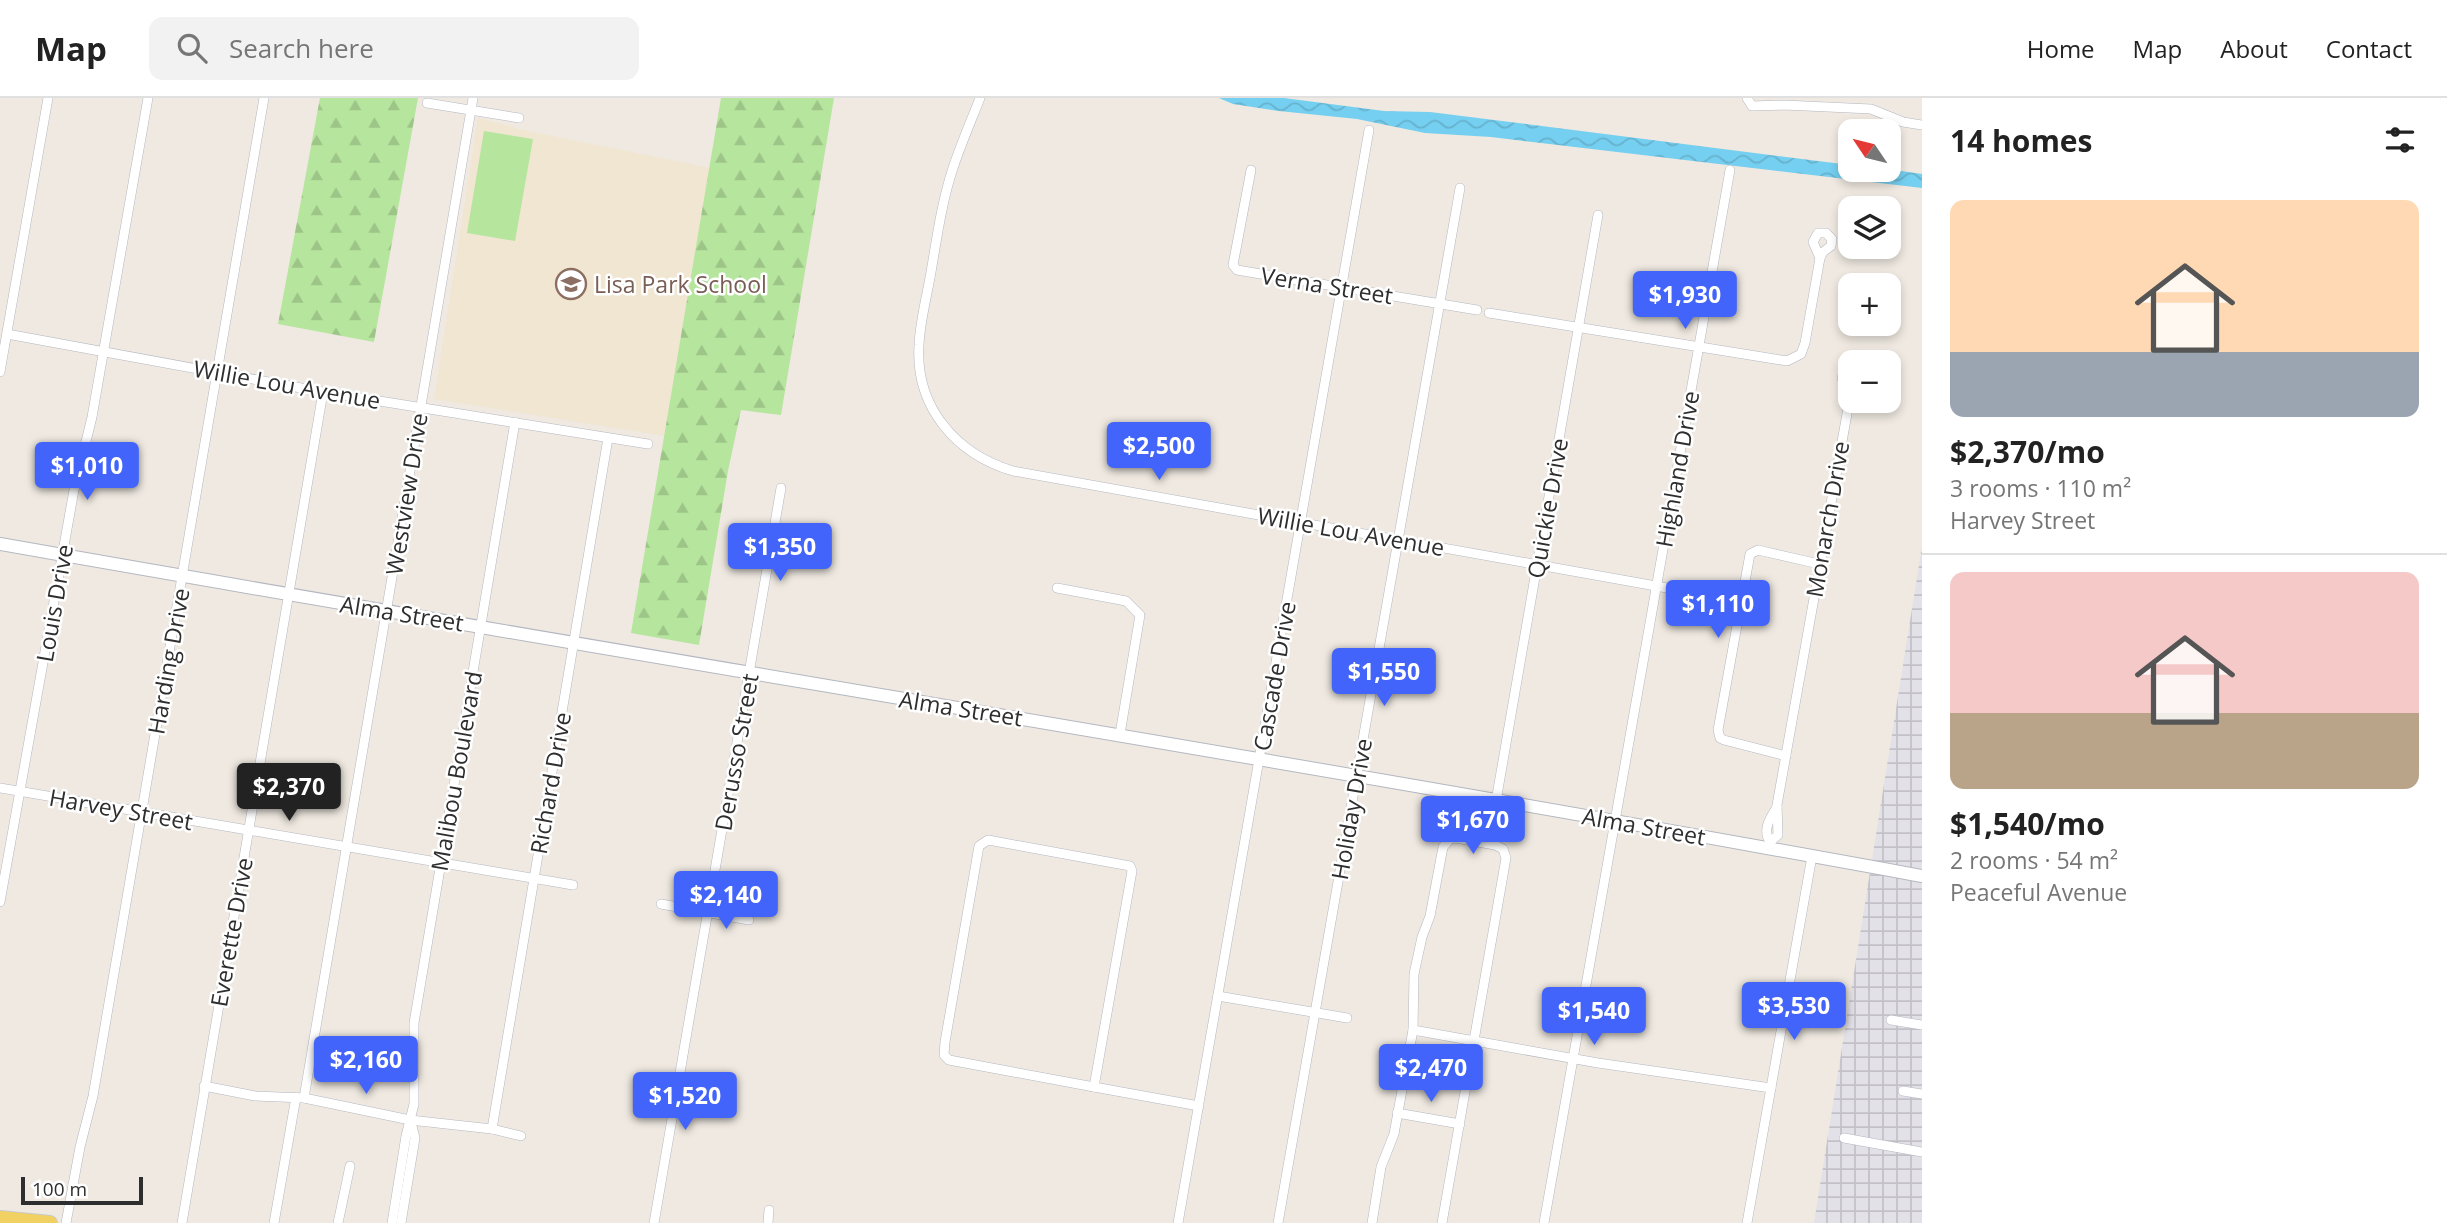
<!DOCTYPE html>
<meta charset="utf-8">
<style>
:root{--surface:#fff;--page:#f2f2f2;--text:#222;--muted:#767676;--line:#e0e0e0;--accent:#4264fb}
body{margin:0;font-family:"Open Sans",sans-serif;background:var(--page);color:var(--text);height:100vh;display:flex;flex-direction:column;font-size:26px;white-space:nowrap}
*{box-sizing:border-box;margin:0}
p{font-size:23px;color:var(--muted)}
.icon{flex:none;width:38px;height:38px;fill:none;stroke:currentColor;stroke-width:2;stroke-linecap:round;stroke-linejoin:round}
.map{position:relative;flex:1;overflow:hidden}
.sheet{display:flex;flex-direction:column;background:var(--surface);width:525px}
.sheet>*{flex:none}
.needle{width:46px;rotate:305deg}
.controls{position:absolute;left:1838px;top:21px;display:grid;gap:14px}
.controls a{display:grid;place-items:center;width:63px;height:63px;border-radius:14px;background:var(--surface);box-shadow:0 4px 10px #0003;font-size:35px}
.scale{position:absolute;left:21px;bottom:18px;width:122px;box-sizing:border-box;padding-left:7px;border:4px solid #2e2e2e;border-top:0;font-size:19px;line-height:24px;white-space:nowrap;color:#2e2e2e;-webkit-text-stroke:5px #fff;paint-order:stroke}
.price{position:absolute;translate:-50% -60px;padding:0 16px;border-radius:7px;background:var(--accent);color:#fff;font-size:23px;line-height:46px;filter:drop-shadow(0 2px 4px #0008)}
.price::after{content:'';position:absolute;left:50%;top:42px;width:21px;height:16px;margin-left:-10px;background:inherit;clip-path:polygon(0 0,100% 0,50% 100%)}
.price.active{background:#222;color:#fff}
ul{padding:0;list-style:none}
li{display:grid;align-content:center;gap:14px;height:371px;padding:0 28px}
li+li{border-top:2px solid var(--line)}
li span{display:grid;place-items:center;height:217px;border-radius:14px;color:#555}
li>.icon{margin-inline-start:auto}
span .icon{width:126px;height:126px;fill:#fffc;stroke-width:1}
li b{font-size:30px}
h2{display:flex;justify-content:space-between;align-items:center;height:84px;padding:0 28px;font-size:30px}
header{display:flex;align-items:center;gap:42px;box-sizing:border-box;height:98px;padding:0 35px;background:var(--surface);border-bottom:2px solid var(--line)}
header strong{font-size:33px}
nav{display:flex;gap:38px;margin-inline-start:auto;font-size:24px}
.search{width:490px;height:63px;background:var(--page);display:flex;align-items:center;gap:18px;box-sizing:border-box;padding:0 24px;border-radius:14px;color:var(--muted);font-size:26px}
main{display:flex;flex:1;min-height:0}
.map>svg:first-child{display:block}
.industrial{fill:url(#industrial-grid)}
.education{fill:#f0e6d1}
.forest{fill:url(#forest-firs)}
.park{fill:#b6e59e}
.water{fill:url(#water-waves)}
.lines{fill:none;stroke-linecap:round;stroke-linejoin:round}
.street-casing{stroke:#b4b7c1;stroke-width:10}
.secondary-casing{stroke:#b4b7c1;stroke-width:14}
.primary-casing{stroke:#c9c9c9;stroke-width:16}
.street{stroke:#fff;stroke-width:9}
.secondary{stroke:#fff;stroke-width:12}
.primary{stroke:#f2d163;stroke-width:14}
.labels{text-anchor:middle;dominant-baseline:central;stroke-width:5;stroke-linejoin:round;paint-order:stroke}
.education-label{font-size:23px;fill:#785e54;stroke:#fff;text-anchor:start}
.street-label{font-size:23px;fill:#2e2e2e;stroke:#fff}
</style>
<header>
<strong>Map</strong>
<div class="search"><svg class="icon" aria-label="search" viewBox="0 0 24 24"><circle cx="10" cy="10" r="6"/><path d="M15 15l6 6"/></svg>Search here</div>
<nav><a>Home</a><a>Map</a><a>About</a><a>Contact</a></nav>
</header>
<main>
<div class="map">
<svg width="1922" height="1125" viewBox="0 0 1922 1125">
<defs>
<pattern id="industrial-grid" width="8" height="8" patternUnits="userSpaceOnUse" patternTransform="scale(1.75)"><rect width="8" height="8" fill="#e3e1e8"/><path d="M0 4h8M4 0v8" fill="none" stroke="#c3c1c7"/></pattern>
<pattern id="forest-firs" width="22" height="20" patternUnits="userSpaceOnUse" patternTransform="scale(1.75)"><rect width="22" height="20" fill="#b6e59e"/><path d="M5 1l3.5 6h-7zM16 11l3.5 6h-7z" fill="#9dc588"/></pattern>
<pattern id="water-waves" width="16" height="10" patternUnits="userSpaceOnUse" patternTransform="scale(1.75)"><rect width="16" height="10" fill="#75cff0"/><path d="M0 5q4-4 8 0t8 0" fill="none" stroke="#66b2ce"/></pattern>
</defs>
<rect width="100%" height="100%" fill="#efe9e1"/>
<polygon class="industrial" points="1922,448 1922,1125 1814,1125"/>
<polygon class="education" points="478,20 528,33 710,70 665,338 434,301"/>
<g class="forest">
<polygon points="320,0 418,0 374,244 278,226"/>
<polygon points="721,0 834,0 781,317 741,312 728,373 699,547 631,535"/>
</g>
<polygon class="park" points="484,33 533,41 515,143 467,135"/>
<polygon class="water" points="1219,0 1284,0 1384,13 1430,14 1850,67 1850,72 1888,71 1922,76 1922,90 1491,39 1425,35 1357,21 1279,13 1233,6"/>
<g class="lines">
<g class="street-casing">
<g id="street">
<path d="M 980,0 C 971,23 961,46 953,70 C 942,103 937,139 931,174 C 927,198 920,223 919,247 C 915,309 956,356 1013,373 L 1695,495"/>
<polyline points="1747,0 1752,8 1784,7 1871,11 1903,24 1922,27"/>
<polyline points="427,5 519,20"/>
<polyline points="1251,72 1233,167 1237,172 1477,212"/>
<polygon points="1818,135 1826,135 1832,141 1831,148 1823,154 1820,160 1813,144"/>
<polyline points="1489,215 1787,263 1801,256 1805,245 1820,160"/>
<polyline points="7,236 323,294 648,346"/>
<polyline points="1850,269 1846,271 1842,280 1844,286 1850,291"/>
<polyline points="0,274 48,0"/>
<polyline points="1057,490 1126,503 1140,517 1120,636"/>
<polyline points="1786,658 1724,642 1720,640 1718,632 1750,456 1758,452 1819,466"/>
<polyline points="0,690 573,787"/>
<polyline points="1496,703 1598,117"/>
<polygon points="988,742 1130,768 1132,773 1094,989 949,962 944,957 945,944 979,748"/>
<path d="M 1770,744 C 1762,732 1770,720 1777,709"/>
<polyline points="1769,750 1770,744 1778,737 1777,707 1850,299"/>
<polyline points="0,804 74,392 92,319 148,0"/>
<polyline points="661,806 749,822"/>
<polyline points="1218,898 1347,920"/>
<polyline points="1891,922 1922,927"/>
<polyline points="1413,932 1598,965 1771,990"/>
<polyline points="204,988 255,998 304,1000 410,1022 492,1031 521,1038"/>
<polyline points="1094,989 1199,1008"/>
<polyline points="1903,993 1922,996"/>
<polyline points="304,1000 473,0"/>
<polyline points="1397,1015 1460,1026"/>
<polyline points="492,1031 608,340"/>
<polyline points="1844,1040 1922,1054"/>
<polyline points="66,1125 80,1049 93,998 264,0"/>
<polyline points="182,1125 323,294"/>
<polyline points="274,1125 296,999"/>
<polyline points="338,1125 350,1068"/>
<polyline points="392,1125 406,1038 414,1006 414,925 515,324"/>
<polyline points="401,1125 415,1040 411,1024"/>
<polyline points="654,1125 781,390"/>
<polyline points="768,1125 769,1112"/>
<polyline points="1178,1125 1369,32"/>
<polyline points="1278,1125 1460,90"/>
<polyline points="1372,1125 1381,1069 1394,1036 1413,932 1414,876 1422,839 1430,818 1443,749 1450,741 1456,740 1495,747 1503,751 1506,760 1442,1125"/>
<polyline points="1544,1125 1730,72"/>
<polyline points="1747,1125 1812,758"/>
</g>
</g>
<g class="secondary-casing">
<path id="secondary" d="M 0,446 C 640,559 1282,661 1922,778"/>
</g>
<g class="primary-casing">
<polyline id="primary" points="0,1120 50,1125"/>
</g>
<use href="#street" class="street"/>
<use href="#secondary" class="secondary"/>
<use href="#primary" class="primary"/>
</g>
<defs>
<g id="school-ring" transform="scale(1.575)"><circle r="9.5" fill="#fff" stroke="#8d6e63" stroke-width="1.5"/><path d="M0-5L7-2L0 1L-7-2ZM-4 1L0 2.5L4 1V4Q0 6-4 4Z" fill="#8d6e63"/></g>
</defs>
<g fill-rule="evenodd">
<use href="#school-ring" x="571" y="186"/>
</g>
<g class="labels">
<g class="education-label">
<text x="594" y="186">Lisa Park School</text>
</g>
<g class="street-label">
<text transform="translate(1327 187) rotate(9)">Verna Street</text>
<text transform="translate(287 286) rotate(10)">Willie Lou Avenue</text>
<text transform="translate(1677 371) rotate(-80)">Highland Drive</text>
<text transform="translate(406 396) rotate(-81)">Westview Drive</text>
<text transform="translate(1547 410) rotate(-80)">Quickie Drive</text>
<text transform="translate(1827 421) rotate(-80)">Monarch Drive</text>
<text transform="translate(1351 433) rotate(10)">Willie Lou Avenue</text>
<text transform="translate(54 505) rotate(-80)">Louis Drive</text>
<text transform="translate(402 515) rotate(9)">Alma Street</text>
<text transform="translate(168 563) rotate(-80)">Harding Drive</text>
<text transform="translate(1274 578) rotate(-80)">Cascade Drive</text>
<text transform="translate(961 610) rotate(9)">Alma Street</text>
<text transform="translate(736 654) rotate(-80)">Derusso Street</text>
<text transform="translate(456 673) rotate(-80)">Malibou Boulevard</text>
<text transform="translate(550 685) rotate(-80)">Richard Drive</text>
<text transform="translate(121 711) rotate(10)">Harvey Street</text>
<text transform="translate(1351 711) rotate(-80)">Holiday Drive</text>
<text transform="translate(1644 728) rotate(10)">Alma Street</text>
<text transform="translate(231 834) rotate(-80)">Everette Drive</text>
</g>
</g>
</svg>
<div class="controls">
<a><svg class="needle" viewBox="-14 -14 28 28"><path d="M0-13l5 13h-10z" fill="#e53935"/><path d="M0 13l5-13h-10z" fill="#767676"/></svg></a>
<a><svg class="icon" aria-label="layers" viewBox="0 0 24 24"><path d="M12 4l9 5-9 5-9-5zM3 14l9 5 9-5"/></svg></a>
<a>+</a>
<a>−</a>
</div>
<div class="scale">100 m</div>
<b class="price" style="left:1685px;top:233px">$1,930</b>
<b class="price" style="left:1159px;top:384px">$2,500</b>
<b class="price" style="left:87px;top:404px">$1,010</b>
<b class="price" style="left:780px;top:485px">$1,350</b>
<b class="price" style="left:1718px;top:542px">$1,110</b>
<b class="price" style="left:1384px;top:610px">$1,550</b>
<b class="price active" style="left:289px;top:725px">$2,370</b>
<b class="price" style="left:1473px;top:758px">$1,670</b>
<b class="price" style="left:726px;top:833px">$2,140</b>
<b class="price" style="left:1794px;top:944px">$3,530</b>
<b class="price" style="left:1594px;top:949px">$1,540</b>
<b class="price" style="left:366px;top:998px">$2,160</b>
<b class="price" style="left:1431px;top:1006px">$2,470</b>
<b class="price" style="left:685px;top:1034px">$1,520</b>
</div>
<section class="sheet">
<h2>14 homes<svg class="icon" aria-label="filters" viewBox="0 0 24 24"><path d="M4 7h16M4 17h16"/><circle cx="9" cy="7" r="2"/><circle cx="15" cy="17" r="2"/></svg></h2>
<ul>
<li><span style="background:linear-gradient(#ffd9b3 70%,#9aa5b1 0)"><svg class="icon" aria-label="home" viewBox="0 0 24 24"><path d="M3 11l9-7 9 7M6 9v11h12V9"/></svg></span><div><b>$2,370/mo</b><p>3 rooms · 110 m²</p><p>Harvey Street</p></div></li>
<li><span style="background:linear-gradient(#f6c9c9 65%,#b9a48a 0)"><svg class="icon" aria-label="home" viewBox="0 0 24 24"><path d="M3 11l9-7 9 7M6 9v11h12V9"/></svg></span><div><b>$1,540/mo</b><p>2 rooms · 54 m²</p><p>Peaceful Avenue</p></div></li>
</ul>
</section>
</main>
